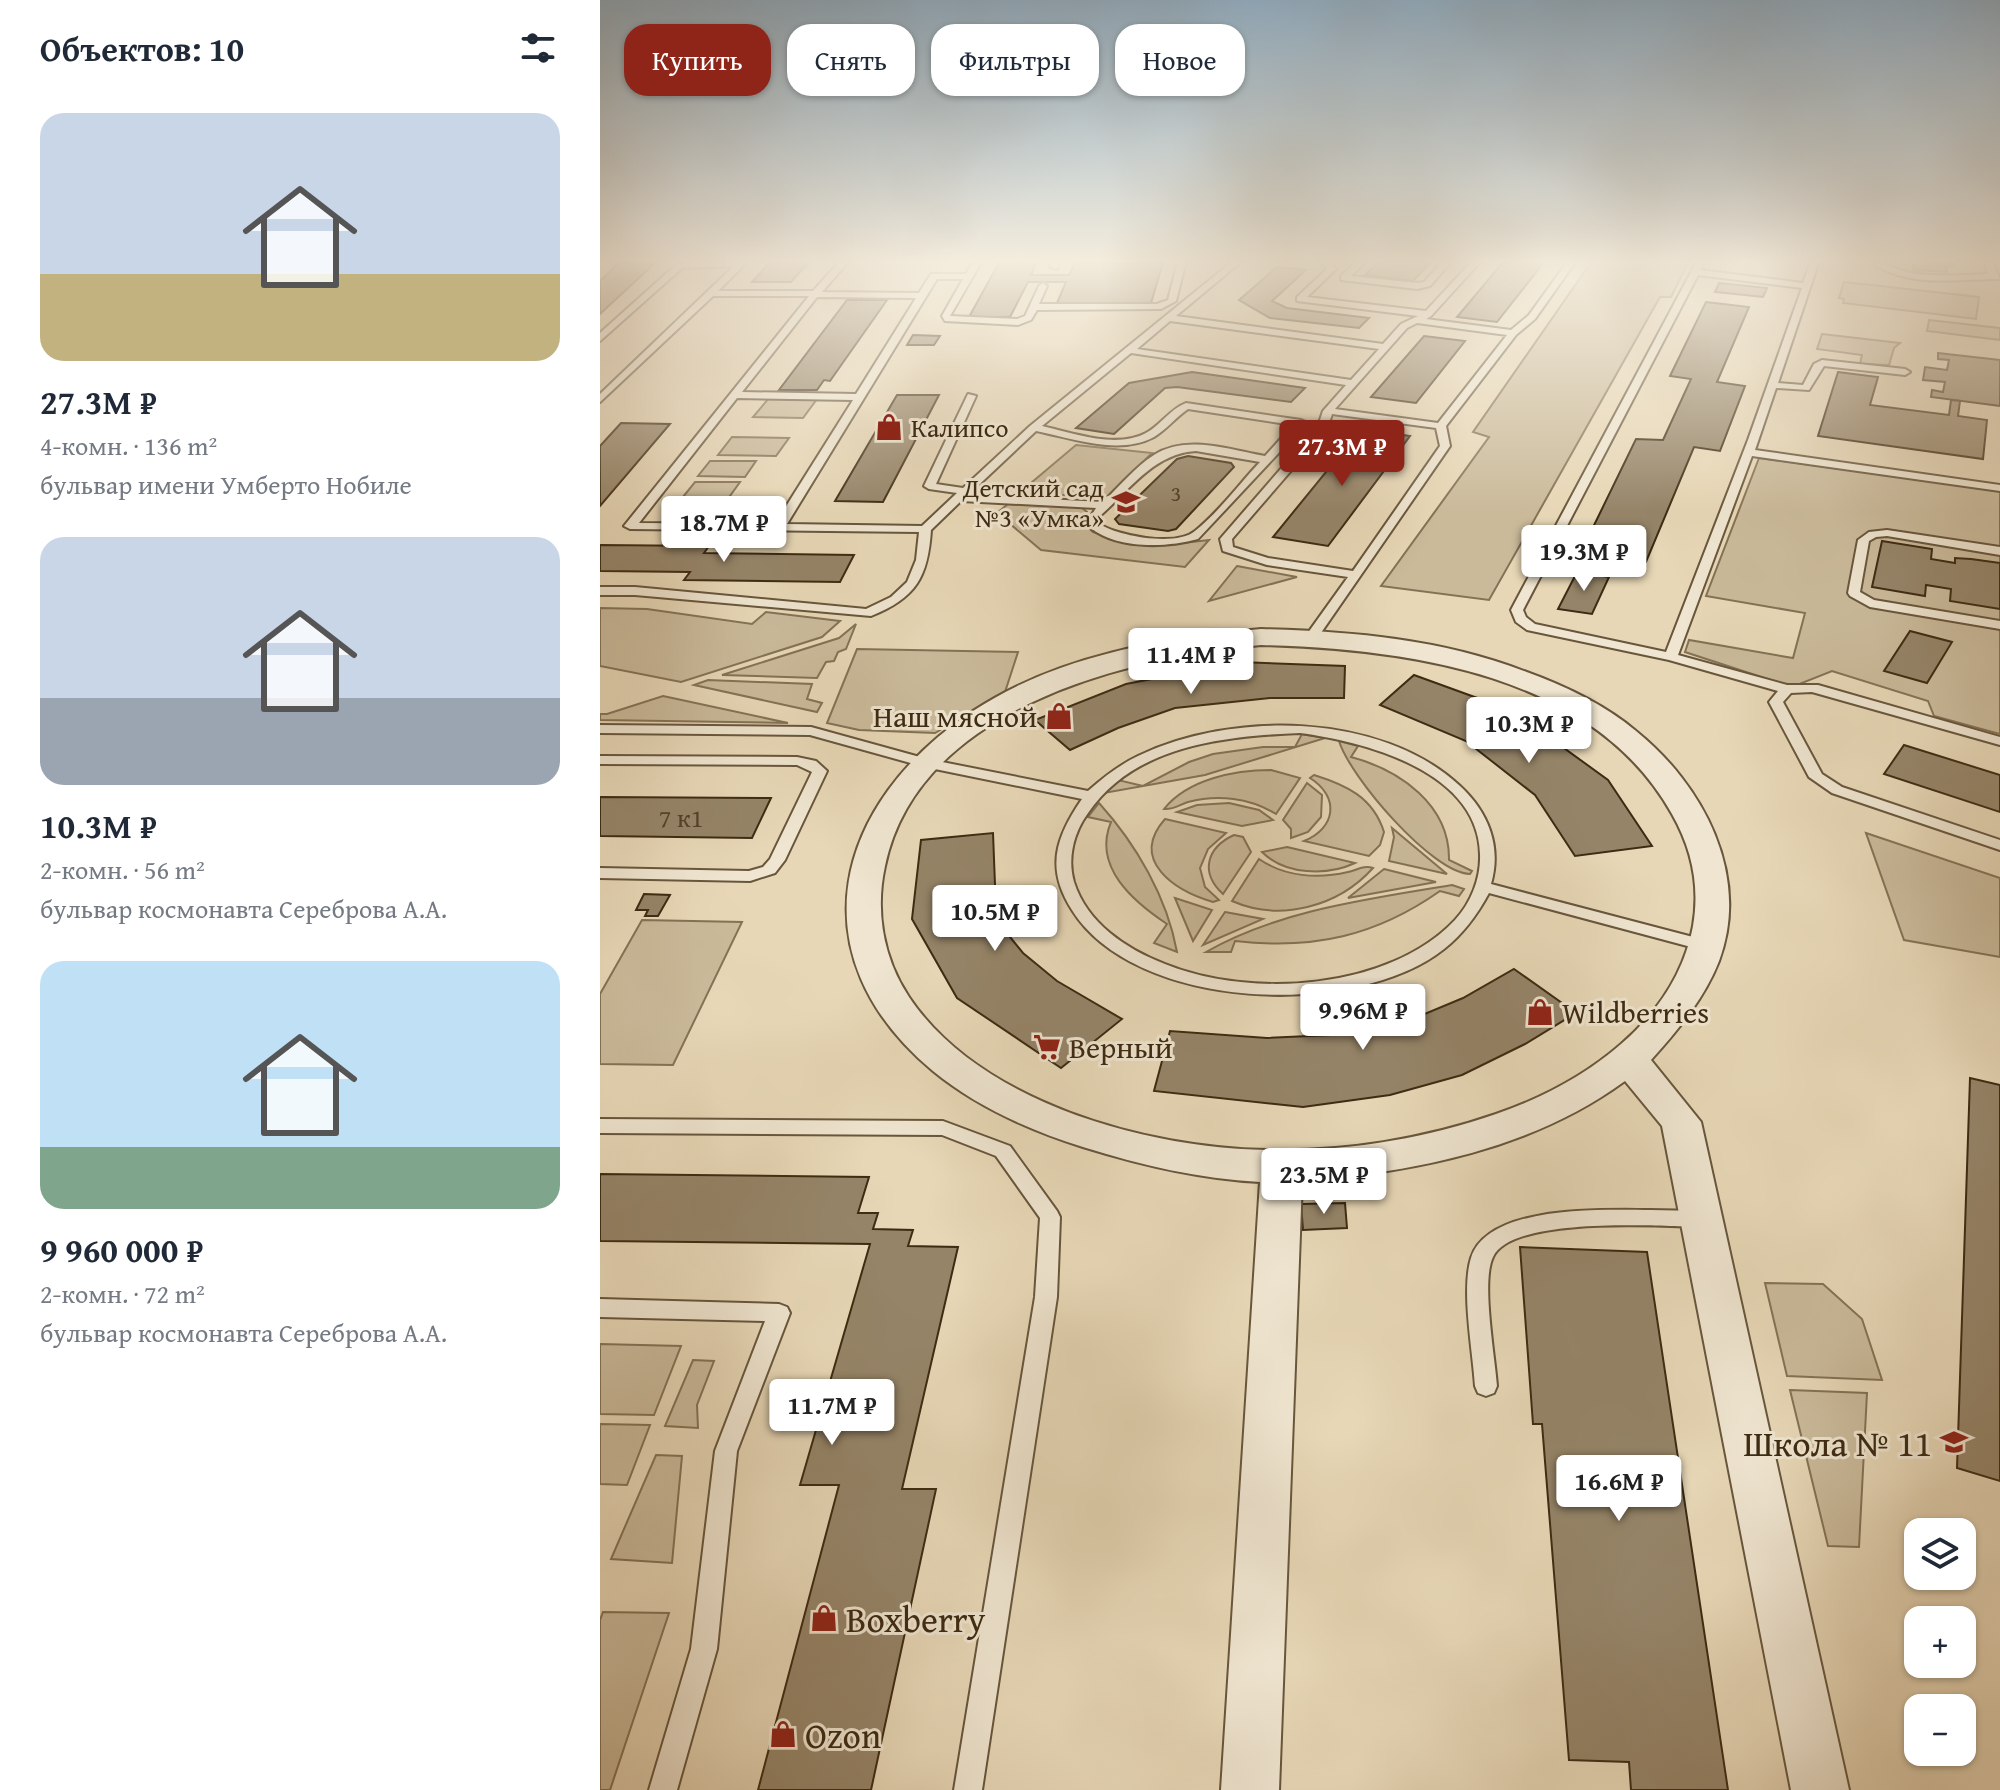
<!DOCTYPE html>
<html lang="ru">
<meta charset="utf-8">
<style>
:root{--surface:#fff;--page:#f2f2f3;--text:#1f2937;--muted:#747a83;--accent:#8f2418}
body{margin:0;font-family:"Gentium Book Plus",serif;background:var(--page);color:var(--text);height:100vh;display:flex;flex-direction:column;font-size:30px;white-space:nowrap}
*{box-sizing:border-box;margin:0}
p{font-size:26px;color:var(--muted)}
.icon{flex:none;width:44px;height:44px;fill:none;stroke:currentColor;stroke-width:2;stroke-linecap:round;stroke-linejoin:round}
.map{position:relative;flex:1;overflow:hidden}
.panel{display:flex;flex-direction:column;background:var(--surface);width:600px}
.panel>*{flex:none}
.banner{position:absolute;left:24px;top:24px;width:760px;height:72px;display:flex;gap:16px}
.tools{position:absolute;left:1304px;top:1518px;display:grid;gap:16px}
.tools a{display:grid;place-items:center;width:72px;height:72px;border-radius:16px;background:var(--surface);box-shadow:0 2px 6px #0004;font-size:40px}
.price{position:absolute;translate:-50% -68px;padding:0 18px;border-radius:8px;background:#fff;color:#222;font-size:26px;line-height:52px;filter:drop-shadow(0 2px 4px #0008)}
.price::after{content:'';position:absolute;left:50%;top:48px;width:24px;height:18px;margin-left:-12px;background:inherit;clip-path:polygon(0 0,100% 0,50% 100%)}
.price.current{background:var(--accent);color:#fff}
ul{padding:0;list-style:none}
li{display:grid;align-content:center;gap:16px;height:424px;padding:0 40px}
li span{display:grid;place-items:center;height:248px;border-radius:24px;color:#555}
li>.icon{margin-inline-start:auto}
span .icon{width:144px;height:144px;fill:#fffc;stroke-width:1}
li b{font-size:34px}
h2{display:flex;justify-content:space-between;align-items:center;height:96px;padding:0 40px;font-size:34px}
.chip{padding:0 28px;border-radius:24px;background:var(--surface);box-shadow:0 2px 6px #0004;font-size:28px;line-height:72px}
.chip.current{background:var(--accent);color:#fff}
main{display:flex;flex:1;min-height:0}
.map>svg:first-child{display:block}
.green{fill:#caba9a;stroke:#847256;stroke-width:2}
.building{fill:#958468;stroke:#3d2b13;stroke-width:2}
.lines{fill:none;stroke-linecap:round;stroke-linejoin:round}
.service-casing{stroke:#68563c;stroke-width:4}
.minor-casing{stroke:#68563c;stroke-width:4}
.service{fill:#efe5d0;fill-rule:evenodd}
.minor{fill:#efe5d0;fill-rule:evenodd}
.labels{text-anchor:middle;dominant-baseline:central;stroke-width:6;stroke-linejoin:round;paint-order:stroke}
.far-number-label{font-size:22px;fill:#534128}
.far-poi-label{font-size:26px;fill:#3d2b13;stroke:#efe5d0;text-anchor:start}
.number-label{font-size:26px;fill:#534128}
.poi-label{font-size:30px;fill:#3d2b13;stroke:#efe5d0;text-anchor:start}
.near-poi-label{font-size:36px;fill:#3d2b13;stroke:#efe5d0;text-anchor:start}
</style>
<main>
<section class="panel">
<h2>Объектов: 10<svg class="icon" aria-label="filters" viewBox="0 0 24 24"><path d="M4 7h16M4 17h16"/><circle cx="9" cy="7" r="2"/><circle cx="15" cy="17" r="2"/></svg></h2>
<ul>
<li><span style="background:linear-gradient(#c9d6e8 65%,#c2b280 0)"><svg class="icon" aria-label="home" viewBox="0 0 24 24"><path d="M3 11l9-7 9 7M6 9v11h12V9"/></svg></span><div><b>27.3M ₽</b><p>4-комн. · 136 m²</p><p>бульвар имени Умберто Нобиле</p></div></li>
<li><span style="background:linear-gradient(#c9d6e8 65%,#9aa5b1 0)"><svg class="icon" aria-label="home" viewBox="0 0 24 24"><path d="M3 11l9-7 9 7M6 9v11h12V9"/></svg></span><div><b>10.3M ₽</b><p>2-комн. · 56 m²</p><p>бульвар космонавта Сереброва А.А.</p></div></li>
<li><span style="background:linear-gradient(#bfe0f5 75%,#7fa58c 0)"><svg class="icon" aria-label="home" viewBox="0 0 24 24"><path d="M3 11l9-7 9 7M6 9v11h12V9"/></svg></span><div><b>9 960 000 ₽</b><p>2-комн. · 72 m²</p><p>бульвар космонавта Сереброва А.А.</p></div></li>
</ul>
</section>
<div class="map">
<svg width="1400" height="1790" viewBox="0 0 1400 1790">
<rect width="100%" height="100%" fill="#e7d7b6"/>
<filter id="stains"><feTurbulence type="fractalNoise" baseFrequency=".0025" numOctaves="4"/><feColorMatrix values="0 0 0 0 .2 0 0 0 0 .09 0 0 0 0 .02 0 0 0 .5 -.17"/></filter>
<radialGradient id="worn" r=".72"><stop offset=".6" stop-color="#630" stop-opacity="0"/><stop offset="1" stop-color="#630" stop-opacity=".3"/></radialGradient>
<g class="green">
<polygon points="992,261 1089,261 1071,297 1060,297 889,600 781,586 889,437 873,432"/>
<polygon points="1244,282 1379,297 1376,319 1243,303 1244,299 1239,298"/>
<polygon points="1329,320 1400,328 1400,340 1327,331"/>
<polygon points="1222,334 1300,343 1294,348 1289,365 1260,364 1262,355 1217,349"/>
<polygon points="169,398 217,399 203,418 153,417"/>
<polygon points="132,437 189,438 176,456 118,455"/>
<polygon points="476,445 552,453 507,497 419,493"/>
<polygon points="1159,458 1400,491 1400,734 1334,716 1328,701 1232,671 1192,687 1085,652 1089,640 1193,658 1205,613 1106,596"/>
<polygon points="110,461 156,461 145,477 98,476"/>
<polygon points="95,482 140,482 117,514 70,513"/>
<polygon points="408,504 481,507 487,512 486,525 493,532 556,546 609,540 585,567 441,550 397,513"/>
<polygon points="637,566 697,577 609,601"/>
<polygon points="0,608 47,609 152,624 166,612 240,621 222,637 81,682 0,666"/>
<polygon points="256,624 246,649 238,652 234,661 226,662 217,678 122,675 239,638"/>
<polygon points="257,649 418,652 405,692 335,733 259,730 227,723"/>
<polygon points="108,680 212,684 207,699 222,703 217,712 94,685"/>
<polygon points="63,696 188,723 0,720 0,714 7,714"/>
<polygon points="702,734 725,738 605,775 504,793 518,780 543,786 589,762 613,754 663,747 695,747"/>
<path d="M 739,741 L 758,746 L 751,757 C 800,770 850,805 849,860 L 872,871 L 870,874 C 832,873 750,777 739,741 Z"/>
<path d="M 671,770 L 700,778 L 676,814 C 650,798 618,794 588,802 C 579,805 573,810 564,809 C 588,779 635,770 671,770 Z"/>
<path d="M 714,775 C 746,785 773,797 784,832 L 780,845 L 769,856 L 704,841 C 736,828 740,797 710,778 Z"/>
<polygon points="707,783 722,795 721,817 708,832 691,838 691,829 683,820"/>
<path d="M 499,803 C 536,844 567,897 577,952 L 554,943 L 567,924 C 534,902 492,867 511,822 L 488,817 Z"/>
<polygon points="629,803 659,810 673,820 642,826 577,812 597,805"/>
<path d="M 565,819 L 626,833 L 608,849 L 600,868 L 605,887 L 619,900 L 613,902 C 576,891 528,861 565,819 Z"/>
<polygon points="792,828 847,874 789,861 794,837"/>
<polygon points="1266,833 1400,878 1400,957 1304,940"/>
<path d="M 634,835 L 643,837 L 651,852 L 623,894 C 600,873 606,848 634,835 Z"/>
<path d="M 687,847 L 755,863 C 727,876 685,875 662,852 Z"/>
<path d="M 659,859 C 685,877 718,879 748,872 C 757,870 764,865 773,868 C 738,907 680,922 632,901 Z"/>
<polygon points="784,869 836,882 748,898"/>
<path d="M 852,885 L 864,889 L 859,896 L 840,891 C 776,936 713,950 635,941 L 631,952 L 606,952 C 679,910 770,899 852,885 Z"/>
<polygon points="575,898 612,910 593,941"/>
<polygon points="625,912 663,919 603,945"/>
<polygon points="42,920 142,922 73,1065 0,1064 0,994"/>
<polygon points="1165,1283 1223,1284 1262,1319 1282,1380 1187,1376"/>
<polygon points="0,1344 81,1346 54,1415 0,1414"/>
<polygon points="93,1360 114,1361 97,1405 98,1428 65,1426"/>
<polygon points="1190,1390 1267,1393 1259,1547 1228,1546"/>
<polygon points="0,1424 50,1425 27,1485 0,1484"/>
<polygon points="56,1455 82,1456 72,1563 11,1559"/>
<polygon points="3,1612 69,1613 10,1790 0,1790 0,1620"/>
</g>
<g class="building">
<polygon points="171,261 210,261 191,282 152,282"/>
<polygon points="400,261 437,261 431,275 469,275 475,263 563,263 551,303 457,303 466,282 428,282 410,317 369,317"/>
<polygon points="780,261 832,261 813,281 765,275"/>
<polygon points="904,261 945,261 897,322 857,317"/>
<polygon points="1312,261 1354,261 1355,265 1346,267 1347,272 1314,270"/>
<polygon points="19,263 54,264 0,314 0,281"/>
<polygon points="677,267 706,270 672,301 687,308 769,318 759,328 670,318 639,300"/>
<polygon points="1119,283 1167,288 1163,297 1115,292"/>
<polygon points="247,300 287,300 230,381 224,380 217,390 179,390"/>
<polygon points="1106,302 1149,307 1117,382 1145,386 1120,451 1094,447 1046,562 981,552 1036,439 1063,440 1091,379 1070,376"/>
<polygon points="313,335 340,336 334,345 307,345"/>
<polygon points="824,336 865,341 816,403 771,397"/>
<polygon points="1338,353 1400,360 1400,406 1331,397 1332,390 1343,392 1345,382 1323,380 1325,367 1347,370 1349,360 1338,359"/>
<polygon points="592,372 705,388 691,402 577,387 565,388 514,434 476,428 529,383"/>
<polygon points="1238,372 1278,377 1270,405 1349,415 1351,400 1360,401 1358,416 1387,420 1383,459 1218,436"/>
<polygon points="297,395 339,395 283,502 235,501"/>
<polygon points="21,423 70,424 0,506 0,446"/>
<polygon points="761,429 810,436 728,546 673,537"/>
<polygon points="588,456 631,463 634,467 576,529 568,531 519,524 515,519 577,459"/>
<polygon points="1282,541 1332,549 1331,559 1355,563 1355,558 1371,559 1400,563 1400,609 1350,601 1351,589 1326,585 1325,596 1272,587"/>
<polygon points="0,545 109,546 104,553 254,555 240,582 84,580 90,572 0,571"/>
<polygon points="977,572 1009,577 992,614 958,609"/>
<polygon points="1310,631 1352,642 1327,683 1284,671"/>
<polygon points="639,662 745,666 744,698 670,698 575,708 518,728 470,750 435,720 526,684"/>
<polygon points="814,675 913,711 1008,780 1052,846 975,856 935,795 866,741 780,705"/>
<polygon points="1304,745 1400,775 1400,812 1284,774"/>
<polygon points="0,797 171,798 152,838 0,836"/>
<polygon points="393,833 395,885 410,937 423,953 457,981 522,1019 461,1068 357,998 312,919 321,840"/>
<polygon points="44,894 70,895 58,916 45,916 48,910 36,910"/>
<polygon points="914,969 976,1013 925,1044 862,1075 790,1095 703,1107 554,1091 570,1031 667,1038 732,1035 791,1028 863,998"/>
<polygon points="1370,1078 1400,1085 1400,1481 1357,1468"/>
<polygon points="0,1174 269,1177 258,1213 278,1213 273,1229 313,1230 308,1246 358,1247 302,1489 336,1489 271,1790 158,1790 239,1485 200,1485 270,1244 0,1241"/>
<polygon points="745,1203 747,1228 703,1230 701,1204"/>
<polygon points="920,1247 1047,1252 1128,1790 1031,1790 1029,1762 969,1760 942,1424 933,1424"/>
</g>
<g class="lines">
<g class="service-casing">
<g id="service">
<path d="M 148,261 L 118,291 L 213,291 L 240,261 L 249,261 L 222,292 L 319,293 L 331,274 L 366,274 L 374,261 L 382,261 L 350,316 L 417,319 L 425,316 L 439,286 L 443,283 L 447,286 L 439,304 L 557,304 L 568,300 L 578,261 L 586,261 L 576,301 L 561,309 L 437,310 L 431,320 L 418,325 L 345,321 L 342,316 L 363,279 L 337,279 L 187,524 L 322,526 L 357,493 L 329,489 L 324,486 L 368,394 L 376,396 L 336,484 L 363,488 L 430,426 L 633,261 L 642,261 L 576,316 L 783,344 L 801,324 L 818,316 L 697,301 L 697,297 L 727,269 L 721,261 L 730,261 L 736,269 L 707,297 L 826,311 L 872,261 L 881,261 L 831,316 L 826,319 L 911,330 L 929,315 L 968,261 L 976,261 L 935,319 L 916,335 L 846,426 L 850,446 L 716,640 L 711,641 L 705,637 L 748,577 L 667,565 L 623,551 L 620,539 L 718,426 L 723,411 L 746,385 L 531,353 L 442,426 C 473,433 516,449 546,433 C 561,425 570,409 586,403 L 701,420 L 711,424 L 703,427 L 598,539 C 565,548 513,550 486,524 L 496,508 L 361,501 L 331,530 C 328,577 316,598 271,616 L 35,595 L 0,595 L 0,587 L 35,587 L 266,609 L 291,597 L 307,582 L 316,560 L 319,532 L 30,529 L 24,526 L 209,296 L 113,296 L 0,402 L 0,394 L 134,266 L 82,268 L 0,341 L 0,333 L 77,264 ZM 217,297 L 316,298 L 256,394 L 142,392 ZM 570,321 L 779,349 L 751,380 L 537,349 ZM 817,323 L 907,335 L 838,423 L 735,409 L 807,328 ZM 137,398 L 253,400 L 175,524 L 39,523 ZM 588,409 L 693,425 L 665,456 C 630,450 587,434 554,455 C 535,467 519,487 503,502 L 368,495 L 436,431 C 472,438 518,456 554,437 C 566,430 576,417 588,409 ZM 732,414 L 836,428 L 840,446 L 753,571 L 668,558 L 633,547 L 632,539 L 727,429 ZM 596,451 L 660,462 C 639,484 619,512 595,531 C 576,547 516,536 498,523 L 501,515 C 530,489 555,453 596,451 Z"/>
<polygon points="452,261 460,261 457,269 450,267"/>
<polygon points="757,261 766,261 751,276 817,283 824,282 843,261 852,261 830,286 817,289 741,280 741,276"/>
<path d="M 1097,261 L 1105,261 L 1100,270 L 1203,283 L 1211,261 L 1219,261 L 1178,383 L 1203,385 L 1214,364 L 1222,360 L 1305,369 L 1310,372 L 1305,375 L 1224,366 L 1209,390 L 1176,388 L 1155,450 L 1400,485 L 1400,491 L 1152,456 L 1078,655 L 1187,685 L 1218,685 L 1400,737 L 1400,745 L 1212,692 L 1191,693 L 1183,702 L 1222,774 L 1242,787 L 1400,840 L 1400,850 L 1232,793 L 1209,777 L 1169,702 L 1178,691 L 1069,660 L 927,630 L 916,622 L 911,610 ZM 1098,275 L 1202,288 L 1148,440 L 1066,652 L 935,624 L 926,617 L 923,610 Z"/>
<path d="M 1270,261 C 1285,261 1297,271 1312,273 C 1337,277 1363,275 1388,274 L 1384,261 L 1392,261 L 1400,279 C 1358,279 1306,289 1270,261 Z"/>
<polygon points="1287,530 1400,547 1400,555 1287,536 1276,537 1269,541 1260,592 1274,600 1400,621 1400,629 1270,607 1250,596 1248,593 1258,540 1269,532"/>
<path d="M 0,725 L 211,727 L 327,759 L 488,791 C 504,777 519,765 538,756 C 631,711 781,712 860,786 C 888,812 902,846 891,884 L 1112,942 L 1114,946 L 1106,951 L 889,893 C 877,915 863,934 844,949 C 756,1019 535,1011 472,910 C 445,868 456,837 482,799 L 325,767 L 210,735 L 0,733 ZM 700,733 C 766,742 878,771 880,854 C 881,878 871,903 855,920 C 789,990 651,999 565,964 C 526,949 487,923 474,882 C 467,858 474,832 488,813 C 534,745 625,736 700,733 Z"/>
<polygon points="0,756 197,757 216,761 227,771 185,860 175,873 150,881 0,878 0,868 149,871 163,867 170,859 212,772 197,765 0,764"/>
<polygon points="0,1119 343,1121 410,1146 457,1211 460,1217 457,1297 382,1790 354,1790 435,1297 440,1218 396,1156 342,1135 0,1133"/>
<path d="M 1050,1210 L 1100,1211 L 1107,1213 L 1110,1219 L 1107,1225 L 1100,1227 C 1059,1226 912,1216 893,1257 C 881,1281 895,1357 897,1386 L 894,1393 L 886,1396 L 878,1393 L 875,1386 C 873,1352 861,1290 871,1258 C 888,1204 1005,1210 1050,1210 Z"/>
<polygon points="0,1299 179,1304 187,1307 190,1313 137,1451 117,1649 77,1790 49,1790 91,1649 115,1451 165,1321 0,1317"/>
</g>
</g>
<g class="minor-casing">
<path id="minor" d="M 661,629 C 749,631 841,639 924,671 C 963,685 1004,704 1036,731 C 1103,785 1151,875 1119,961 C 1104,999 1078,1030 1051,1060 L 1101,1122 L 1249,1790 L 1191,1790 L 1062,1126 L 1025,1081 C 932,1149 815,1172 702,1181 L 679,1790 L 621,1790 L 660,1182 C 599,1179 541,1165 483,1147 C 429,1130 377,1107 333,1071 C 194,955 234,803 373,711 C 458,655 563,638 661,629 ZM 661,645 C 808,649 993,673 1072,814 C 1092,849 1100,886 1093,926 C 1075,1022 983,1084 896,1114 C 824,1139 744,1152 667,1150 C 547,1148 380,1103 309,997 C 283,958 275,911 285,866 C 318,708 525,658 661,645 Z"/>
</g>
<use href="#service" class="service"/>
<use href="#minor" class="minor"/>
</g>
<linearGradient id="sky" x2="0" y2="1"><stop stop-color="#90abbe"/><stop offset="0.51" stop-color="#f4edde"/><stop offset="1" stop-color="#f4edde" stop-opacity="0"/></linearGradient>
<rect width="1400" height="512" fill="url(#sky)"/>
<defs>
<g id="shop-bare" transform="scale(2.16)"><path d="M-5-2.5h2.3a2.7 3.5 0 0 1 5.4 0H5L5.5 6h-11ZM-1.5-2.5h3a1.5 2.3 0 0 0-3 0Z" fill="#8f2418" stroke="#efe5d0" stroke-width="2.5" paint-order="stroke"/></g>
<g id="school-bare" transform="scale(2.16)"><path d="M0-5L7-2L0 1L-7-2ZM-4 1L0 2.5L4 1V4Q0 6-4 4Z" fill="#8f2418" stroke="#efe5d0" stroke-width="2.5" paint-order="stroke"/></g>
<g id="supermarket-bare" transform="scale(2.16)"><path d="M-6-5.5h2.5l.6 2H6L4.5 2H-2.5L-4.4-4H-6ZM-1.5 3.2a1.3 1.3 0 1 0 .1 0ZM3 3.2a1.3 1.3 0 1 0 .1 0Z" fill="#8f2418" stroke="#efe5d0" stroke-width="2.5" paint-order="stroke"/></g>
</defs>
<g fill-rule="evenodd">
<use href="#shop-bare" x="289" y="427"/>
<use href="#school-bare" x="526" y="502"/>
<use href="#shop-bare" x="459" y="716"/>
<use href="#shop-bare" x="940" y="1012"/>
<use href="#supermarket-bare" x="447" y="1047"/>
<use href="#school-bare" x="1354" y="1442"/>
<use href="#shop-bare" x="224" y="1618"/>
<use href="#shop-bare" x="183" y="1734"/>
</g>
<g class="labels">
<g class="far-number-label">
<text x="576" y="493">3</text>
</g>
<g class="far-poi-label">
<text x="311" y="427">Калипсо</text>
<text x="504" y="487" text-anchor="end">Детский сад<tspan x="504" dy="30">№3 «Умка»</tspan></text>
</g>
<g class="number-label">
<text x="81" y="817">7 к1</text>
</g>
<g class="poi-label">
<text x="437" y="716" text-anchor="end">Наш мясной</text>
<text x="962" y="1012">Wildberries</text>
<text x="469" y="1047">Верный</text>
</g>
<g class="near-poi-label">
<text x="1332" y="1442" text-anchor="end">Школа № 11</text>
<text x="246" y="1618">Boxberry</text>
<text x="205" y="1734">Ozon</text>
</g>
</g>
<rect width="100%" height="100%" filter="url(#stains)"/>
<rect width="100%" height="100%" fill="url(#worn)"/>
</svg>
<div class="tools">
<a><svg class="icon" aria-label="layers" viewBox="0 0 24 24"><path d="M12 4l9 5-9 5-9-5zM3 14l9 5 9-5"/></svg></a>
<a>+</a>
<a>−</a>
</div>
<b class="price current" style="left:742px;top:488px">27.3M ₽</b>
<b class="price" style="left:124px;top:564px">18.7M ₽</b>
<b class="price" style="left:984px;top:593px">19.3M ₽</b>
<b class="price" style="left:591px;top:696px">11.4M ₽</b>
<b class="price" style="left:929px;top:765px">10.3M ₽</b>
<b class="price" style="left:395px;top:953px">10.5M ₽</b>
<b class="price" style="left:763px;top:1052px">9.96M ₽</b>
<b class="price" style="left:724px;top:1216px">23.5M ₽</b>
<b class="price" style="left:232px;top:1447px">11.7M ₽</b>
<b class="price" style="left:1019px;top:1523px">16.6M ₽</b>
<div class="banner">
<a class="chip current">Купить</a>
<a class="chip">Снять</a>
<a class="chip">Фильтры</a>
<a class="chip">Новое</a>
</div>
</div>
</main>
